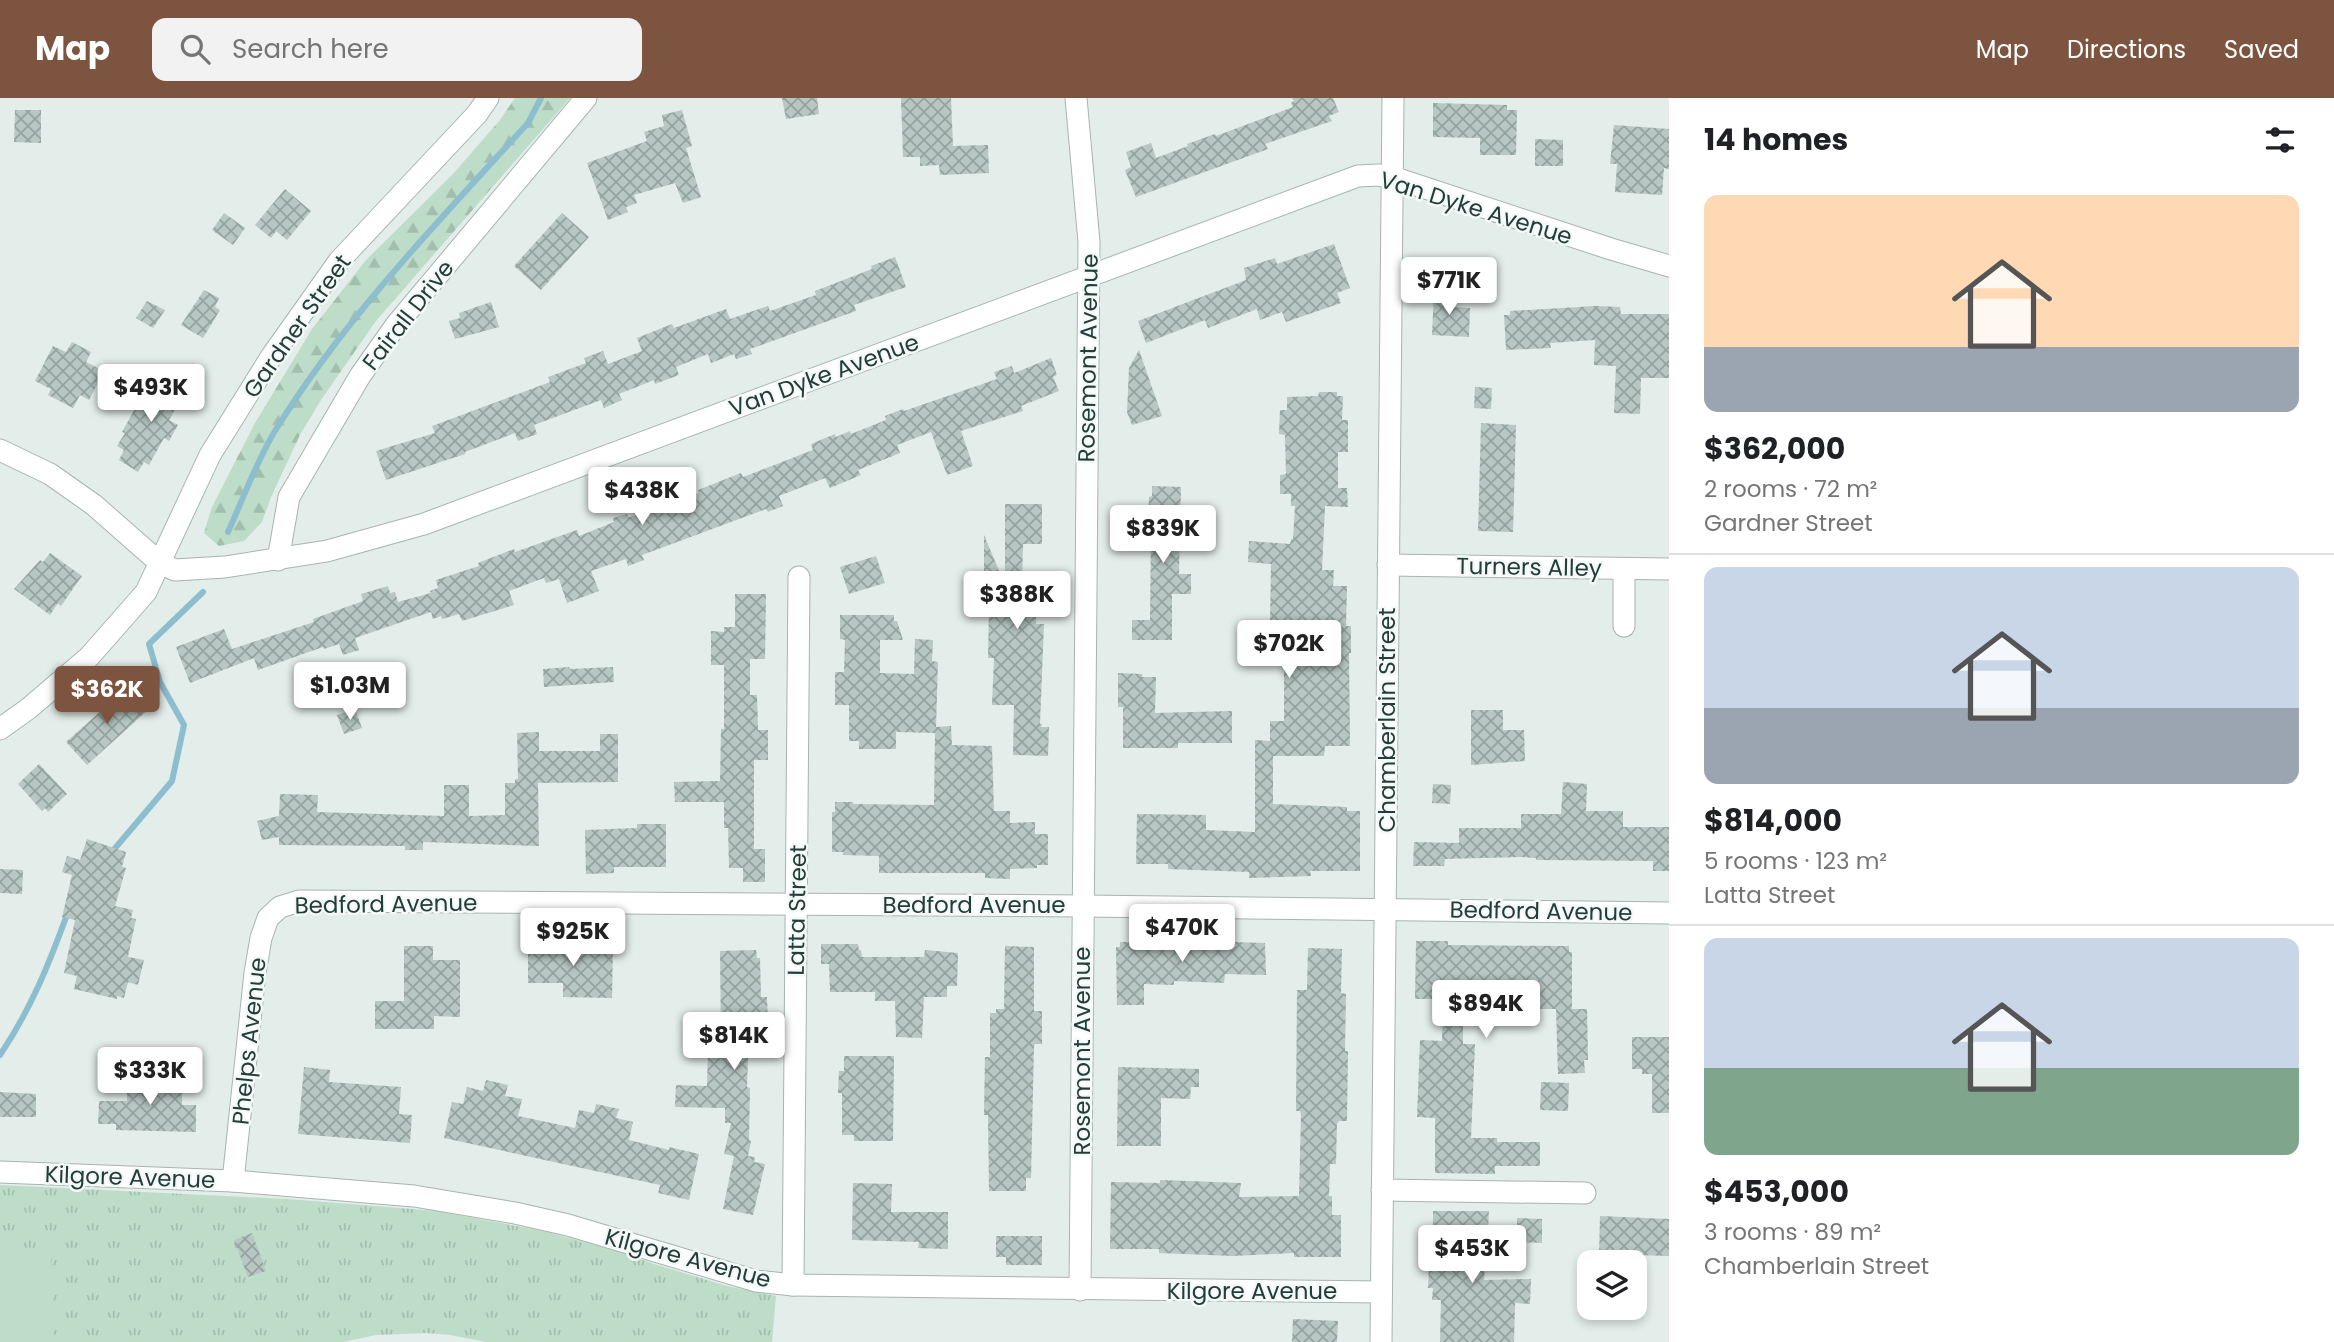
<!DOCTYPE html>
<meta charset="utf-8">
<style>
:root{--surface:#fff;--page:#f2f2f2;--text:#202124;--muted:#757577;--line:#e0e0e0;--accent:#7d543f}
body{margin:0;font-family:Poppins,sans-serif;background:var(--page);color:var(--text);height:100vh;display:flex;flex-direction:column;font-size:26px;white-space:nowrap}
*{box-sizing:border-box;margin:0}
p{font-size:23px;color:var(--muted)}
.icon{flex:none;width:38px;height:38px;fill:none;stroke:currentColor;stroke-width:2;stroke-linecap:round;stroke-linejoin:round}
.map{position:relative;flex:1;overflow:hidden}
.sheet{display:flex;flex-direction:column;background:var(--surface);width:665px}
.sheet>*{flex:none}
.controls{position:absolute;left:1577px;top:1152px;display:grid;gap:14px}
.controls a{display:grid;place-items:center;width:70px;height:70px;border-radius:14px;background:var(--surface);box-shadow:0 4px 10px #0003;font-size:35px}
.price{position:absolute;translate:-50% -60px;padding:0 16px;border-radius:7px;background:#fff;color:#222;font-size:23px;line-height:46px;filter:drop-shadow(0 2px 4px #0008)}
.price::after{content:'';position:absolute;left:50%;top:42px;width:21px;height:16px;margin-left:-10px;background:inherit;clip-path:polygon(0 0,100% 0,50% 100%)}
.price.on{background:var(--accent);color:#fff}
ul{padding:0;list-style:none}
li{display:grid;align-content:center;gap:14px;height:371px;padding:0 35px}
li+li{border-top:2px solid var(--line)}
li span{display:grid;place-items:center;height:217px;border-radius:14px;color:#555}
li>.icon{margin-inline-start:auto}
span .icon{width:126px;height:126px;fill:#fffc;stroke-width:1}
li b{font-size:30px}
h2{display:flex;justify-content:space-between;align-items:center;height:84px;padding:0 35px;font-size:30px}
header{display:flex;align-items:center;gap:42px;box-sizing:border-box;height:98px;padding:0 35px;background:var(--accent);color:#fff}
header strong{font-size:33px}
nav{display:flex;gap:38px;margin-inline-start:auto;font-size:24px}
.search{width:490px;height:63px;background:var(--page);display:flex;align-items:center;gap:18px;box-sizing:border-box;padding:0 24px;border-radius:14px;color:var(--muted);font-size:26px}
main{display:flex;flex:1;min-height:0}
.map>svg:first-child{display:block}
.grass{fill:url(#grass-tufts)}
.forest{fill:url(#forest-firs)}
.pitch{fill:#bdddc9}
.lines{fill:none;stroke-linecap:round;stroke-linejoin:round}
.stream{stroke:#8dbed0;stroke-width:6}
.building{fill:url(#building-cross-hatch)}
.minor-casing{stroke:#a6b5b1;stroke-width:23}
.minor{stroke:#fff;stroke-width:21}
.labels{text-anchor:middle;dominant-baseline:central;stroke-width:5;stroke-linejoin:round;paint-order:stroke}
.street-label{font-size:23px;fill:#233e39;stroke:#f4f9f7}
</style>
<header>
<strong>Map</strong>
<div class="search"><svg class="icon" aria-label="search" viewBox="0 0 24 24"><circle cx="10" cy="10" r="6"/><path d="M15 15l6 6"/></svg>Search here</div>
<nav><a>Map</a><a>Directions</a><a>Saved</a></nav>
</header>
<main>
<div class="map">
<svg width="1669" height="1244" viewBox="0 0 1669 1244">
<defs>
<pattern id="grass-tufts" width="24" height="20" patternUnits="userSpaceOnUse" patternTransform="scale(1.75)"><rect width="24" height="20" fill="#bdddc9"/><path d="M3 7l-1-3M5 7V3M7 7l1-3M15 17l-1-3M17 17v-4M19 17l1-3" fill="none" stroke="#a2bfad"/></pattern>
<pattern id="forest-firs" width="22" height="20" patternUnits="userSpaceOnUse" patternTransform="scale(1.75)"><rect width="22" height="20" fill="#bdddc9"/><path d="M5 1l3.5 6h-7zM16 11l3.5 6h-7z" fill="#a2bfad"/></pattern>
<pattern id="building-cross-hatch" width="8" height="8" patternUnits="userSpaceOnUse" patternTransform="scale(1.75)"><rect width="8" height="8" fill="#b8c7c3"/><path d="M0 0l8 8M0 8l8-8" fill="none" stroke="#95a39f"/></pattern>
</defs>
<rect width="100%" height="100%" fill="#e3ede9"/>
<polygon class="grass" points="0,1087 288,1101 437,1113 543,1133 615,1152 654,1166 727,1188 776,1198 772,1244 486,1244 450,1237 426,1235 376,1237 343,1244 0,1244"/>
<polygon class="forest" points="515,0 570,0 376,223 321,302 300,337 271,399 262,424 244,443 219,448 204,435 212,409 255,325 312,231 366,162 452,77 500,22"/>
<polygon class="pitch" points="0,1150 51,1150 54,1241 0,1241"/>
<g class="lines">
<g class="stream">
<path d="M 228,434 C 243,401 256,364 275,333 C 345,219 439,123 528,25 L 541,0"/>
<polyline points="111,755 172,683 184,627 160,584 149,546 203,494"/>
<path d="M 0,957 C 31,911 49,866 68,814"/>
</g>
</g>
<g class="building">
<polygon points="782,0 817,0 819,16 786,21"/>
<polygon points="901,0 951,0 953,48 988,47 989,75 940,77 939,67 920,68 920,59 903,59"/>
<polygon points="1292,0 1333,0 1339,14 1329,18 1332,23 1265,46 1268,51 1136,99 1125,72 1131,69 1126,54 1151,45 1156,60 1188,48 1187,46 1215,36 1216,38 1293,9 1291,5 1294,3"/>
<polygon points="1433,5 1507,7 1507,12 1517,12 1516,57 1480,57 1480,40 1433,39"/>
<polygon points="15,12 41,12 41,45 14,44"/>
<polygon points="682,12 692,48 686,50 701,99 683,105 675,85 634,97 637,105 626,109 628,114 608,122 587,65 647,43 644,34 664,28 662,17"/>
<polygon points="1614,27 1669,31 1669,71 1664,70 1662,97 1615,94 1617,66 1610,66"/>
<polygon points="1535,41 1563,42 1563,68 1535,68"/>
<polygon points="285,91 311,113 287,142 276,133 271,140 255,127"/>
<polygon points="224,115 245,130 233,147 212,132"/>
<polygon points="562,115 589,139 541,192 514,168"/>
<polygon points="1334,146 1350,190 1337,195 1341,205 1286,224 1282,214 1260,222 1257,211 1208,230 1205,222 1146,245 1138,223 1246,182 1244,170 1275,160 1277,166"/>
<polygon points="895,159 906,189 854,207 856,213 750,251 752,256 736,261 734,256 711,265 708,256 676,269 679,277 655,286 654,282 619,296 622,302 604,310 601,302 534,327 537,336 518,343 515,335 465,354 465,356 386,382 376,353 435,335 432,328 550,284 548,279 586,265 584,260 603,253 608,266 642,253 637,240 672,226 674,230 726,211 730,221 768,208 770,213 816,197 815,193 872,171 871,168"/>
<polygon points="204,192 219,200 215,209 220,212 203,240 181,227"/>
<polygon points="1434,192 1451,192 1451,209 1470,210 1469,239 1432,237"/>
<polygon points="147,203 165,212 153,230 136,220"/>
<polygon points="491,204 499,229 455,241 449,223 460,220 459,215"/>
<polygon points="1595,208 1620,209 1621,216 1669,216 1669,280 1641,280 1640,316 1614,315 1616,268 1594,267 1595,242 1550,245 1551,250 1506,252 1504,217 1510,217 1510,213"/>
<polygon points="72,244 91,254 86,264 104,273 89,302 80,297 73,310 48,297 51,291 35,283 53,248 66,254"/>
<polygon points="1139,252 1162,318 1132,327 1127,314 1129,270"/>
<polygon points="1051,260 1057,277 1053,279 1059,293 1021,308 1023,313 961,333 973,368 947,377 931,334 897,347 900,355 858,372 861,377 830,390 825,380 779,398 783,408 768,414 766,411 642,457 644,462 628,468 626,461 591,473 599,493 567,505 559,481 546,485 544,480 509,493 514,507 462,523 459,516 442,521 441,518 433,521 431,514 355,540 359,552 343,557 339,546 324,551 323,549 258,572 254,560 190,585 176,549 224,531 232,551 314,524 313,521 363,503 361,496 388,488 390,495 395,494 398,504 431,495 430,493 438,490 436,482 479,468 478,465 514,451 515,454 577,432 579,438 614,424 613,420 627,416 628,419 631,419 699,395 698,392 741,375 743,379 813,352 811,346 835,336 836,339 850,333 851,336 886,322 885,318 903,311 904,313 997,281 994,274 1012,268 1014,275"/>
<polygon points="165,276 188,289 169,322 178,327 169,343 164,340 149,367 144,364 138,374 119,362 124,352 117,348 125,335 122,334 143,296 151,300"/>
<polygon points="1475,289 1492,290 1491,311 1474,310"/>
<polygon points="1319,294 1337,294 1337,298 1343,298 1342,322 1348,322 1348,354 1338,354 1338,390 1347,390 1348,409 1325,408 1322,472 1334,472 1333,488 1347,488 1346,528 1351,528 1351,555 1349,555 1350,648 1325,648 1324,658 1273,658 1273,706 1347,709 1347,713 1360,713 1360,773 1310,773 1311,778 1249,780 1249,774 1168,771 1168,766 1136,766 1137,716 1206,717 1206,732 1255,734 1255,642 1270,643 1270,623 1284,623 1284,554 1262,554 1262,522 1270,523 1271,466 1248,464 1249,443 1290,446 1291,441 1293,441 1295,408 1291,408 1291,396 1280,396 1280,377 1286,376 1285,337 1279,336 1280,312 1287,312 1287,299 1318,298"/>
<polygon points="1481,325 1516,327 1513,434 1478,433"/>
<polygon points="1152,388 1181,389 1179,476 1191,476 1191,496 1172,496 1172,542 1132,542 1132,522 1150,522 1151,436 1148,436 1149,399 1152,398"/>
<polygon points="1005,406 1042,406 1042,446 1023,446 1022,485 1037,485 1036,526 1044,526 1040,626 1042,626 1041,629 1049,629 1048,658 1013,657 1014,607 992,607 994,560 988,560 989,507 984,507 984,437 1005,487"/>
<polygon points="50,455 82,478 61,508 58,505 50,517 14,491 40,462 43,464"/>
<polygon points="876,458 885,485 849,496 840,469"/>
<polygon points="735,496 766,496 765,561 750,561 750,597 757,597 758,632 768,632 768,662 754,662 754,751 765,751 765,784 743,784 743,770 729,770 728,730 724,730 724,704 675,704 674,684 720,683 721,631 724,631 724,567 711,567 711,533 724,534 724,529 735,529"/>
<polygon points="840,517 894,517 894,523 897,523 903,542 880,542 880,575 914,576 915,541 933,542 932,563 938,564 936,629 951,628 952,647 992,648 994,713 1010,713 1010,725 1035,724 1035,736 1048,736 1048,767 1037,767 1037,770 1010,771 1010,781 985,780 985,775 879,775 879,758 843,757 843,754 832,754 832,714 835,714 835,704 853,704 853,706 934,707 935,635 896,634 896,651 859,651 859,643 849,643 849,607 835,607 835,574 844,574 845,542 840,541"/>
<polygon points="569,569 570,571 613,569 614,584 544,589 543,571"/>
<polygon points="1118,575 1142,576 1142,579 1156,579 1155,615 1232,613 1232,645 1178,645 1178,650 1123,650 1123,609 1118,609"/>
<polygon points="128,589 149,611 87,667 66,644"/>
<polygon points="355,611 362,630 344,636 337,617"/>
<polygon points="1471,612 1503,612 1503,632 1524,632 1525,663 1471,667"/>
<polygon points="539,634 539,653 600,653 600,636 618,636 618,684 538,685 539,748 423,744 423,752 405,752 405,748 279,747 279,739 262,742 257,723 279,718 280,696 318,697 317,714 444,718 444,687 469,687 469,718 505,717 505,685 515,685 515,681 518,681 517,635"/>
<polygon points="39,666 67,696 48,714 45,710 42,713 18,686"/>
<polygon points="1563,684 1587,686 1586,713 1623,713 1623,729 1669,729 1669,773 1653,773 1653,763 1536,762 1536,760 1521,759 1445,761 1444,768 1413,768 1414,744 1459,745 1459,730 1521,730 1521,716 1561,716"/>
<polygon points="1433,686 1451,687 1450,706 1432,705"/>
<polygon points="637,726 666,726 666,769 614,769 614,775 586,776 585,732 637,730"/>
<polygon points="87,741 126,754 122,769 126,770 115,808 133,812 131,820 136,821 128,859 144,862 138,887 128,884 124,900 117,898 117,901 74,891 77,878 64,875 75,822 62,819 72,777 62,774 67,758 80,762"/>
<polygon points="0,771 23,772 22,796 0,795"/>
<polygon points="528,842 551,842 551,846 613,847 612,900 563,899 563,885 528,885"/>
<polygon points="1199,843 1265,845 1266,877 1225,876 1224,885 1174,883 1174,887 1144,886 1144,907 1117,907 1116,849 1120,849 1120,844"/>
<polygon points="1416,843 1448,843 1448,847 1569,848 1569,854 1572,854 1572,911 1587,911 1588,962 1584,962 1585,975 1558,976 1556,911 1530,911 1530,895 1489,893 1489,907 1463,906 1463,946 1475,946 1471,1040 1497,1040 1497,1044 1540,1044 1540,1068 1495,1068 1495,1076 1435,1075 1435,1020 1417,1019 1420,942 1442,943 1443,901 1415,901"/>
<polygon points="821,846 858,846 859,852 861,852 862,859 924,859 925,852 958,855 957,888 947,888 947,899 924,899 922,940 896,939 895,903 875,903 875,894 830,894 829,866 821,866"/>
<polygon points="404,848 433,848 433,862 460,862 460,919 434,918 434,931 375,931 375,903 404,903"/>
<polygon points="1005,848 1034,849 1034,913 1042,913 1042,946 1035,946 1034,948 1031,1080 1026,1080 1026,1093 989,1093 988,1017 984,1017 985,959 990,959 990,915 996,915 996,911 1004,911"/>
<polygon points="1308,850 1342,851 1341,895 1346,896 1345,953 1348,953 1347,1023 1339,1023 1337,1026 1336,1066 1330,1066 1329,1098 1332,1098 1332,1117 1341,1117 1341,1159 1294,1159 1294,1155 1233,1158 1159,1155 1159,1151 1110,1151 1111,1084 1160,1085 1160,1082 1241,1085 1239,1099 1299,1098 1301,1016 1300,1013 1296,1013 1297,892 1307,892"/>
<polygon points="756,852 757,860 760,860 761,899 767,899 768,929 749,932 747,989 750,990 749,1042 751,1043 748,1058 755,1059 754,1064 765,1066 753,1117 723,1111 734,1058 724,1056 731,1025 725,1025 725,1010 675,1009 676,987 707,988 708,946 721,946 720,853"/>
<polygon points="1632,939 1669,939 1669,1015 1652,1015 1652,976 1642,976 1642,971 1632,971"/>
<polygon points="844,958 894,958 893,1043 854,1043 854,1037 842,1037 842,995 838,995 839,973 844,973"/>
<polygon points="304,969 330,972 329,984 401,989 399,1016 412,1017 410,1045 298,1036"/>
<polygon points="1118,969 1199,971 1199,989 1191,989 1190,1001 1161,1000 1161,1048 1117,1048"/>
<polygon points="127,979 182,980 182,1007 196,1007 196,1034 116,1032 116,1026 98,1026 99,1003 127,1003"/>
<polygon points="486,982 508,987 505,998 522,1001 518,1018 575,1030 579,1012 594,1015 596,1006 619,1011 616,1020 633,1024 629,1042 669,1052 669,1049 699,1056 689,1102 658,1095 660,1087 444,1040 452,1004 463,1006 467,989 483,993"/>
<polygon points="1541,984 1569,985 1568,1013 1540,1012"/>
<polygon points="0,994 36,996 36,1019 0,1019"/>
<polygon points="853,1085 892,1086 891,1114 948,1114 948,1151 918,1150 919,1144 852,1142"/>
<polygon points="1433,1113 1489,1113 1488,1133 1477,1133 1476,1168 1485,1168 1484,1182 1531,1181 1530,1206 1515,1205 1514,1244 1440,1244 1441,1202 1432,1202 1433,1190 1428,1190 1429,1167 1443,1167 1444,1132 1433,1132"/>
<polygon points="1600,1118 1669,1121 1669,1158 1599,1156"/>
<polygon points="1517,1120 1542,1121 1542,1145 1517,1144"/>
<polygon points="252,1135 266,1173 248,1179 234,1142"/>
<polygon points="996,1138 1042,1138 1042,1167 1006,1167 1006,1159 996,1159"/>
<polygon points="1293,1221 1338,1223 1337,1244 1292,1244"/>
</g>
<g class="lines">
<g class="minor-casing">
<g id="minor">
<polyline points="1076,0 1089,144 1080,1192"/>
<polyline points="0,352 50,376 94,407 160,465 175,472 225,469 327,453 424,426 1358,78 1378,77 1392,79 1611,151 1669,168"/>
<polyline points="278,462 289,399 360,278 396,227 586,0"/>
<polyline points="1388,467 1669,471"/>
<polyline points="1624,471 1624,528"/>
<polyline points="0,631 28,611 89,559 146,494 210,357 271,259 339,163 477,16 488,0"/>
<polyline points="0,1074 233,1083 414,1098 515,1115 568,1127 756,1183 793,1187 1381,1194"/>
<polyline points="233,1083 255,875 261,840 268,820 280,809 299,803 1083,808 1669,815"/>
<polyline points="1382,1092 1585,1095"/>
<polyline points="793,1187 799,479"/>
<polyline points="1381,1244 1393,0"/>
</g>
</g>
<use href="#minor" class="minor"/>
</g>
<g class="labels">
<g class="street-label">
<text transform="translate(1476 110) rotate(17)">Van Dyke Avenue</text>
<text transform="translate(408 217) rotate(-52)">Fairall Drive</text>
<text transform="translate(297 228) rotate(-55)">Gardner Street</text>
<text transform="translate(1088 260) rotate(-89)">Rosemont Avenue</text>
<text transform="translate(824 277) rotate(-20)">Van Dyke Avenue</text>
<text transform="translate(1529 469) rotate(1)">Turners Alley</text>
<text transform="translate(1387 622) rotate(-90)">Chamberlain Street</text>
<text transform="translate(386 806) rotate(-1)">Bedford Avenue</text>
<text x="974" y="807">Bedford Avenue</text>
<text transform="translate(797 812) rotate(-89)">Latta Street</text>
<text transform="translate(1541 813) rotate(1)">Bedford Avenue</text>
<text transform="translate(249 943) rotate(-84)">Phelps Avenue</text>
<text transform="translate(1082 953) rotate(-90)">Rosemont Avenue</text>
<text transform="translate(130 1079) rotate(2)">Kilgore Avenue</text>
<text transform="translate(688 1160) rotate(15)">Kilgore Avenue</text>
<text x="1252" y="1193">Kilgore Avenue</text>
</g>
</g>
</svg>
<div class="controls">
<a><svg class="icon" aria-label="layers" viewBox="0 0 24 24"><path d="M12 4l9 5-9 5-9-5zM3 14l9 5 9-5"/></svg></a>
</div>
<b class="price" style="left:1449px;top:219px">$771K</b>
<b class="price" style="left:151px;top:326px">$493K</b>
<b class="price" style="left:642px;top:429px">$438K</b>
<b class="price" style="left:1163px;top:467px">$839K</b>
<b class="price" style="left:1017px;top:533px">$388K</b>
<b class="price" style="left:1289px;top:582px">$702K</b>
<b class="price" style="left:350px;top:624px">$1.03M</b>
<b class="price on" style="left:107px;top:628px">$362K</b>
<b class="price" style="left:1182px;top:866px">$470K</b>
<b class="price" style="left:573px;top:870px">$925K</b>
<b class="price" style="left:1486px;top:942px">$894K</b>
<b class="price" style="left:734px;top:974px">$814K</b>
<b class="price" style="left:150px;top:1009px">$333K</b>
<b class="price" style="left:1472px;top:1187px">$453K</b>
</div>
<section class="sheet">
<h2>14 homes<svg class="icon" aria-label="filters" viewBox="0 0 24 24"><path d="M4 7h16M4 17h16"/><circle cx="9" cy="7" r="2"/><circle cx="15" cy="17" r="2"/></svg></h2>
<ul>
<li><span style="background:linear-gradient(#ffd9b3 70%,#9aa5b1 0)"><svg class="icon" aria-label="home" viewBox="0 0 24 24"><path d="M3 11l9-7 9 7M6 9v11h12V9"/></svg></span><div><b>$362,000</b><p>2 rooms · 72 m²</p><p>Gardner Street</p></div></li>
<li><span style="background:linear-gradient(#c9d6e8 65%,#9aa5b1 0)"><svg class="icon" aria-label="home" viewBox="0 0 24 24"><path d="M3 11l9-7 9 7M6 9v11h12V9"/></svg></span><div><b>$814,000</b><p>5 rooms · 123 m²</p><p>Latta Street</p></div></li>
<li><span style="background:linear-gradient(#c9d6e8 60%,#7fa58c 0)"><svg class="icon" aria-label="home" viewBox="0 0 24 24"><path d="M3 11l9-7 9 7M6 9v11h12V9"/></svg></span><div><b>$453,000</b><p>3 rooms · 89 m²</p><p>Chamberlain Street</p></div></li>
</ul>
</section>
</main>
